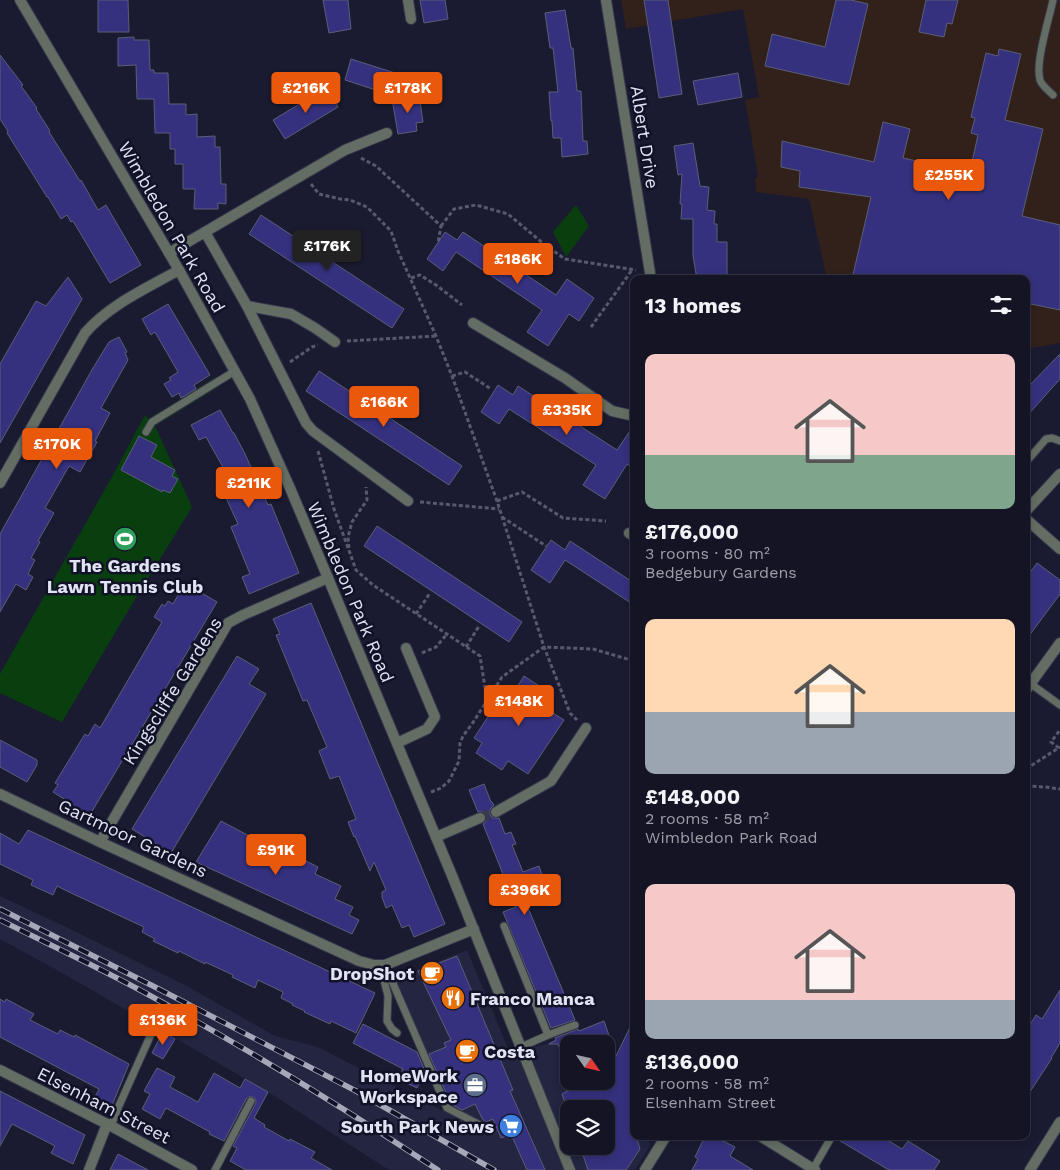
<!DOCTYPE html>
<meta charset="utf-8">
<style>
:root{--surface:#141425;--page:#212132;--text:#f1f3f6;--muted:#9d9ea7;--line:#333342;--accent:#ea580c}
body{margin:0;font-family:"Work Sans",sans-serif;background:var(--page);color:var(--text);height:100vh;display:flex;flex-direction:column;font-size:19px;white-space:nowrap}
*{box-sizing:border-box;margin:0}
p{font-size:16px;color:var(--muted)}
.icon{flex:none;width:28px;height:28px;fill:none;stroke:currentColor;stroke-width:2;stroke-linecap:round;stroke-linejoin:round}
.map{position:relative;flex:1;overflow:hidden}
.side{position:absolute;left:630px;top:275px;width:400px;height:865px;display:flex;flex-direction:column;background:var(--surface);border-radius:10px;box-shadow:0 2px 8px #0003,0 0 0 1px var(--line)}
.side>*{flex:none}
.needle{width:32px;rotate:124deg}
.fabs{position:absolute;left:560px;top:1035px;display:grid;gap:10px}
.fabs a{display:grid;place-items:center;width:55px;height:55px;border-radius:10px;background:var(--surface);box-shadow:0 2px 8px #0003,0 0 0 1px var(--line);font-size:25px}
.price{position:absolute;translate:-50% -42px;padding:0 11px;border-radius:5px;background:var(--accent);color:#fff;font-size:16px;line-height:32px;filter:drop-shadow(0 1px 2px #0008)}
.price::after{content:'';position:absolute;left:50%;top:30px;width:15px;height:11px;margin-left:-8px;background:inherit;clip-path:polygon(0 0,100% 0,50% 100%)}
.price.current{background:#222;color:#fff}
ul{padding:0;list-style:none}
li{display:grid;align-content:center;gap:10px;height:265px;padding:0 15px}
li span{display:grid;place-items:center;height:155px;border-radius:10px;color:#555}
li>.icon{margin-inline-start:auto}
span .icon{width:90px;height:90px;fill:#fffc;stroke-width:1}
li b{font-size:21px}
h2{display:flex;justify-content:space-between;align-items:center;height:60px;padding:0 15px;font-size:21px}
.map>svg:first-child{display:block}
.built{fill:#232541;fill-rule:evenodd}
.education{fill:#32201a}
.green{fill:#093f0e}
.building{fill:#35317e;stroke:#5b5e78}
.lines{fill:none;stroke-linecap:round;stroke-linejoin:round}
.minor-tunnel{stroke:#38394e;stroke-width:10;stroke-dasharray:10 5;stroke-linecap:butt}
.service-casing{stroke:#36374c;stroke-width:9}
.minor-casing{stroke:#36374c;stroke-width:12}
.tertiary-casing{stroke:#36374c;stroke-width:12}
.path{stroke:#58596d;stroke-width:3;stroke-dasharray:4 2.5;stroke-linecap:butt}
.service{stroke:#636d63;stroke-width:7}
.minor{stroke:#636d63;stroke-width:10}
.tertiary{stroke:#636d63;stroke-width:10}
.rail-casing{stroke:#a6a8ba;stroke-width:5.5}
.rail{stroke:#111227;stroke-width:4;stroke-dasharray:11;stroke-linecap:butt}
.labels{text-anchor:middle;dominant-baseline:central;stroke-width:5;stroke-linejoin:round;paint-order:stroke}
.street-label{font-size:18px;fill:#e1e3f3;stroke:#111227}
.poi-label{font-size:18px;font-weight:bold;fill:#e1e3f3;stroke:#111227;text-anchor:end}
</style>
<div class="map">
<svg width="1060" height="1170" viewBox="0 0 1060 1170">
<rect width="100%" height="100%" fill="#1a1b31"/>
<path class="built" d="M 0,896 L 68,928 L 189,987 L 275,1036 L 318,1047 L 443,1111 L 390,981 L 467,950 L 510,1053 L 543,1045 L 604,1020 L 634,1100 L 634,1136 L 647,1136 L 650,1146 L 635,1170 L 389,1170 L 268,1092 L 57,970 L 0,939 ZM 569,1044 L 606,1044 L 606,1081 L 569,1081 ZM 569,1109 L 606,1109 L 606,1146 L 569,1146 Z"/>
<polygon class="education" points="621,0 1060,0 1060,343 1026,349 1026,279 827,279 809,199 756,192 755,179 758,176 745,100 759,97 743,9 626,29"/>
<g class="green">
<polygon points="576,205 589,226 566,257 553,232"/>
<polygon points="216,377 220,386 155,426 192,507 128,611 62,722 0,693 0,674 112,477 145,415 148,419"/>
</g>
<g class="building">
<polygon points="98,0 128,0 129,32 98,32"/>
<polygon points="323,0 348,0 351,29 329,33"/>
<polygon points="420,0 445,0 448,19 424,23"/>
<polygon points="644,0 668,0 682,94 659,98"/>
<polygon points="836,0 851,0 868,4 849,85 765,66 772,34 825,47"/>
<polygon points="926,0 958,0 952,24 947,23 944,37 919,32"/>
<polygon points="565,10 571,48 573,48 577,91 581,91 583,141 587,141 588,154 562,157 561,138 553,138 552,121 551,121 549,92 558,92 553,48 550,48 545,13"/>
<polygon points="134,37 134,40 149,40 150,70 154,70 154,73 168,73 169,104 186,104 186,115 197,114 197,137 215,136 215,147 220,147 221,184 226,184 226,204 218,203 218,209 194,209 195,189 183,189 183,164 175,164 175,149 170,149 170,133 155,133 154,99 137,99 136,65 118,66 118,38"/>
<polygon points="999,49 1021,54 1005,120 1043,129 1022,216 1060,225 1060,310 1026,303 1026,279 852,279 871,197 799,187 800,171 781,167 782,141 874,162 883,122 899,126 910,129 903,158 930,164 926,180 966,189 978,135 971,133 975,118 971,117 986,53 998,56"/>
<polygon points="0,55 23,85 21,86 37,108 36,109 50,131 49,132 80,181 81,180 98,210 106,205 141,265 110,283 73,221 71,222 67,215 61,219 48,197 47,197 7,133 8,131 0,119"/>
<polygon points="351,59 395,73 388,94 345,80"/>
<polygon points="738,73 742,97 698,105 693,81"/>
<polygon points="326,88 338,107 285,139 273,120"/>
<polygon points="419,95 423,122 416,123 417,131 398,134 392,99"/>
<polygon points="693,143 700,186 709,187 707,210 715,211 714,224 717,224 717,242 727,242 727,279 699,279 698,274 696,274 693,255 693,219 681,219 682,204 680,204 682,174 678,175 674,146"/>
<polygon points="261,215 404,309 392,328 249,234"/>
<polygon points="445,232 457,240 463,232 556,295 567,279 594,298 579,321 569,314 548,346 527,332 542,310 456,252 443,271 427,259"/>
<polygon points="68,277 82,299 0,443 0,364 36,301 46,306"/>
<polygon points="168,304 210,375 194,385 196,389 181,398 179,393 172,397 164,384 171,380 169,378 178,372 155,332 151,335 142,319"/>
<polygon points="119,337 127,352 125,353 128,360 101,408 110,413 95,441 97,442 80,472 69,466 45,508 54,513 38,541 40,542 31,558 35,560 28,574 33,577 26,590 16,584 0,612 0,534 93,368 109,342"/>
<polygon points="1060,354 1060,379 1026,417 1026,389"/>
<polygon points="319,371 462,466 449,485 306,391"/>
<polygon points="498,385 513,395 518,386 617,450 634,425 634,469 627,464 605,499 583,485 596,465 509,409 499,424 481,412"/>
<polygon points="220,410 233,433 234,433 245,454 268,505 271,504 299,573 249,594 242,577 250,574 231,527 238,524 221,487 229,484 223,470 224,469 206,437 199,440 191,425"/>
<polygon points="139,436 157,445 151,457 175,470 172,476 178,479 170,493 163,490 162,492 121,470"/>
<polygon points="377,526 522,622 509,642 364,546"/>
<polygon points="551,540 565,550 570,541 634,583 634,605 565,560 550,583 531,570"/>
<polygon points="1037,563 1060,580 1060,594 1026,640 1026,578"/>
<polygon points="185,583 217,602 88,818 70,807 72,804 53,792 58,785 55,783 85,734 88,736 95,724 100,728 162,622 154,617 162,604 165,606 168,601 173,604"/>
<polygon points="311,603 445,924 414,937 409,925 402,928 392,905 386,908 382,897 382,892 386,890 374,862 370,871 355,836 354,837 348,822 356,819 339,776 330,779 319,751 327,747 307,700 303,701 276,635 280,634 273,619"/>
<polygon points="237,656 259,669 249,684 266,694 171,853 132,829"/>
<polygon points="524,676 553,695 545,708 564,720 528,774 508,761 502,770 476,753 482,743 474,738 509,685 516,689"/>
<polygon points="0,740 37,760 37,765 27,782 0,767"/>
<polygon points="484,784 491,802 492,802 494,805 490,809 490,815 493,818 499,818 505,834 511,832 516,844 512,845 523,872 539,866 543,878 531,883 538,898 526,903 575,1020 551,1028 503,912 516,907 483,824 486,822 486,816 484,812 478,812 469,790"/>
<polygon points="221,821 255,839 253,841 291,859 294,854 306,860 306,861 318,867 315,874 341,886 335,899 353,907 349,915 359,920 352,934 196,862"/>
<polygon points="28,830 375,993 356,1033 331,1021 330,1024 304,1012 305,1011 292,1005 293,1004 281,998 283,992 258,980 255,988 232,977 233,975 205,962 205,964 179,951 178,953 153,941 155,939 142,932 144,927 69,892 57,886 53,895 31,885 33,880 0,864 0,833 19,844"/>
<polygon points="457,956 513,1090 510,1091 545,1170 527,1170 511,1134 501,1138 493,1119 486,1122 483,1120 475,1104 462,1110 451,1104 429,1054 446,1047 444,1043 451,1040 418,971"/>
<polygon points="1060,990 1060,1043 1051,1058 1052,1058 1026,1098 1026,1031 1036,1015 1042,1019"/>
<polygon points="0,999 5,1002 6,999 34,1014 30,1020 58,1034 60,1030 74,1037 75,1035 129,1064 111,1108 94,1099 99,1089 0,1037"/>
<polygon points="634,1019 634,1136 636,1136 640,1149 626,1170 588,1170 580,1146 606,1146 606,1109 567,1109 562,1094 575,1087 572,1081 606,1081 606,1044 569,1044 568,1069 558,1044 549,1044 556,1040 555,1038 578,1029 579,1031 604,1021 616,1056"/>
<polygon points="363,1024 417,1052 425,1071 417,1088 398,1079 403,1069 353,1043"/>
<polygon points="163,1032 175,1039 163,1059 152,1053"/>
<polygon points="157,1068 175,1077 170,1087 198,1102 214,1073 240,1088 245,1079 268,1092 254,1118 265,1125 264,1127 289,1141 290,1139 315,1152 311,1158 332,1170 246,1170 230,1161 237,1148 233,1146 256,1103 255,1098 250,1096 246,1099 224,1141 209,1134 210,1132 166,1108 160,1119 142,1109 150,1094 144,1091"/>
<polygon points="0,1091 85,1135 73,1164 51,1153 55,1146 12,1124 0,1146"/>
<polygon points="705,1136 713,1136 735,1147 730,1156 753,1170 692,1170 698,1159 695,1157"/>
<polygon points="837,1136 881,1136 902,1149 908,1141 940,1161 934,1170 889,1170 837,1139"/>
<polygon points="118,1154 148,1170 110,1170"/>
</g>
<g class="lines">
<polyline class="minor-tunnel" points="480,818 496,812"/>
<g class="service-casing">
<g id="service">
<path d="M 1053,95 C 1049,91 1042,86 1040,80 C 1035,62 1049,20 1053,0"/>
<polyline points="146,432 152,422 235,371"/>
<polyline points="1026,462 1046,439 1052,438 1060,441"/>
<polyline points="1031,684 1060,705"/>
<polyline points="504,926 548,1035 521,1047"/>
<polyline points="380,965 388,996 387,1021 392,1029 397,1033"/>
<polyline points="385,965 447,1108 492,1131"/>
<polyline points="548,1035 575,1025"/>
<polyline points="111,1126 118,1108 152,1032"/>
<polyline points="813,1169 832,1136"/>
<polyline points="215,1170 251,1101"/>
</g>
</g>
<g class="minor-casing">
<g id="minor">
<polyline points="408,0 411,19"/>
<polyline points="606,0 651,279"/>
<polyline points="205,232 247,306 306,423 313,431 408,501"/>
<polyline points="169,253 345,150 387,133"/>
<polyline points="247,306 291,314 315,328 335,342"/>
<polyline points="473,323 565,378 612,411 634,416"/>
<path d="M 0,483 L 85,333 C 109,305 147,288 179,270"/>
<polyline points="1026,519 1060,549"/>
<polyline points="629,533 634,536"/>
<polyline points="1026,690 1060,643"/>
<polyline points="397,743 427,729 435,717 406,648"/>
<polyline points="0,794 100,842 359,961 374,965 385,965 474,929"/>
<polyline points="496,812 551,781 586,728"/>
<polyline points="436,837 480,818"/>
<polyline points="100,842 228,623 243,615 328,578"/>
<polyline points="0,1070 111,1126 192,1170"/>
<polyline points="760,1136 815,1170"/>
<polyline points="89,1170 107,1124"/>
<polyline points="1030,1170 1060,1122"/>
</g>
</g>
<g class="tertiary-casing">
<g id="tertiary">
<polyline points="20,0 179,270 250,399 290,488 328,578 453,878 570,1170"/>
<polyline points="1026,511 1060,474"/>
<polyline points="645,1170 666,1136"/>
</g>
</g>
<g class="path">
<polyline points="361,158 376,166 441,226 438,243"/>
<polyline points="311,184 319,194 340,199 350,200 367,207 391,231 398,251 436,336 452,376 497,501 544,647 570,713 577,720"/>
<polyline points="441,226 454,209 476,205 508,214 545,245 565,259 636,270"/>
<polyline points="411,278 420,275 436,285 462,305"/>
<polyline points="591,327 632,270"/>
<polyline points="347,341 436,336"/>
<polyline points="290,362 312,347 318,345"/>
<polyline points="452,376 465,372 491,389"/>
<polyline points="318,451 334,509 356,570 373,585 480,656 487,700"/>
<polyline points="497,501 522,492 563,518 606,521"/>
<polyline points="420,502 499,509"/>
<polyline points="502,517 546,546"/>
<polyline points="349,548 348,537 352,522 367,500 366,487"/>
<polyline points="416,614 430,593"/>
<polyline points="466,647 479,626"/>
<polyline points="422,653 436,647 447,634"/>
<polyline points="1059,748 1051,742 1060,730"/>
<polyline points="1026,769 1060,747"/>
<polyline points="1026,786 1045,787 1060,789"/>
<polyline points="431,792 441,788 449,781 459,761 460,743 463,736 472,724 502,677 544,647 593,649 634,661"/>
</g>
<use href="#service" class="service"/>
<use href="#minor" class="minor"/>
<use href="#tertiary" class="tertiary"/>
<g class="rail-casing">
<g id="rail">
<polyline points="0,909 153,986 356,1091 494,1170"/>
<path d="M 0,920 C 50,945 100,968 149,995 C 248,1049 344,1108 438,1170"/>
</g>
</g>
<use href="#rail" class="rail"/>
</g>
<defs>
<g id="stadium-disc" transform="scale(1.25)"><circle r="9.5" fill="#2e9e5b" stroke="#111227"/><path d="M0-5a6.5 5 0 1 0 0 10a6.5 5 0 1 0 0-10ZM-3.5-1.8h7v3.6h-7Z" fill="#fff"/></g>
<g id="cafe-disc" transform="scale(1.25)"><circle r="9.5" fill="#e8710a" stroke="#111227"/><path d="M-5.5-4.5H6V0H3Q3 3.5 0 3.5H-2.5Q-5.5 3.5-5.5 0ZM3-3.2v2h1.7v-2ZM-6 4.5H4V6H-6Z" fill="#fff"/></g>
<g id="restaurant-disc" transform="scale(1.25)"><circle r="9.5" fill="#e8710a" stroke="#111227"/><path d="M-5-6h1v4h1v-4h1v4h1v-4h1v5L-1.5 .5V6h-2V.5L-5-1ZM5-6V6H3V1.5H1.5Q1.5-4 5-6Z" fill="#fff"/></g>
<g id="office-disc" transform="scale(1.25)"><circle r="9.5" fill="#5c6f8a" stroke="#111227"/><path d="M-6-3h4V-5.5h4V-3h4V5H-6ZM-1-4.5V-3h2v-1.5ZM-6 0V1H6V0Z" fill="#fff"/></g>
<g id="supermarket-disc" transform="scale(1.25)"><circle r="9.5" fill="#3f7fe0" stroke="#111227"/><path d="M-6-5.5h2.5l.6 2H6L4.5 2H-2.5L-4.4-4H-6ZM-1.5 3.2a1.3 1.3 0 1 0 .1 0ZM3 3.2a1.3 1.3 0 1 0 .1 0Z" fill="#fff"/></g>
</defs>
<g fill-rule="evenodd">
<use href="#stadium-disc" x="125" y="539"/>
<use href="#cafe-disc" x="432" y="973"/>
<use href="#restaurant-disc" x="453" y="998"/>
<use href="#cafe-disc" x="467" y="1051"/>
<use href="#office-disc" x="475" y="1085"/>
<use href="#supermarket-disc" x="511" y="1126"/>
</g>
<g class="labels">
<g class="street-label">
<text transform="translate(645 137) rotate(81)">Albert Drive</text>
<text transform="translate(172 227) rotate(60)">Wimbledon Park Road</text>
<text transform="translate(351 592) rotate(67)">Wimbledon Park Road</text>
<text transform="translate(172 691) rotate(-58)">Kingscliffe Gardens</text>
<text transform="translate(133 838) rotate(25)">Gartmoor Gardens</text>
<text transform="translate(104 1105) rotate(27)">Elsenham Street</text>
</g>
<g class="poi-label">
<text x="125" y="565" text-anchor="middle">The Gardens<tspan x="125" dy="21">Lawn Tennis Club</tspan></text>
<text x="414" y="973">DropShot</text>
<text x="470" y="998" text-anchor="start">Franco Manca</text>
<text x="484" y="1051" text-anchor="start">Costa</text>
<text x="458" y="1075">HomeWork<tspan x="458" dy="21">Workspace</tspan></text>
<text x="494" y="1126">South Park News</text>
</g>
</g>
</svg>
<div class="fabs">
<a><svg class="needle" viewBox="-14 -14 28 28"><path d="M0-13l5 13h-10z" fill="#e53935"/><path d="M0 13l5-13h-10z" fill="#9d9ea7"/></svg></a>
<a><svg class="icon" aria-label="layers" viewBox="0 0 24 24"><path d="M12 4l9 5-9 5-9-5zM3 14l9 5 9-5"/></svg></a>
</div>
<b class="price" style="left:306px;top:114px">£216K</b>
<b class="price" style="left:408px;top:114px">£178K</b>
<b class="price" style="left:949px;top:201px">£255K</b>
<b class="price current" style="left:327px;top:272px">£176K</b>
<b class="price" style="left:518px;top:285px">£186K</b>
<b class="price" style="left:384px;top:428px">£166K</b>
<b class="price" style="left:567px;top:436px">£335K</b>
<b class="price" style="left:57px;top:470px">£170K</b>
<b class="price" style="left:249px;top:509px">£211K</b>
<b class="price" style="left:519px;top:727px">£148K</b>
<b class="price" style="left:276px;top:876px">£91K</b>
<b class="price" style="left:525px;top:916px">£396K</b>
<b class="price" style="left:163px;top:1046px">£136K</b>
<section class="side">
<h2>13 homes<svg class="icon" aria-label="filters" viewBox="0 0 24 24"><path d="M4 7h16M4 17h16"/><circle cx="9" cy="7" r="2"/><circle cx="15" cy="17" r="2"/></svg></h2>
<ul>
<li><span style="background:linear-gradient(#f6c9c9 65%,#7fa58c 0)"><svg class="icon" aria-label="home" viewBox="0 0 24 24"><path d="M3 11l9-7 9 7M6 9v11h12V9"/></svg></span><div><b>£176,000</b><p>3 rooms · 80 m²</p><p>Bedgebury Gardens</p></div></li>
<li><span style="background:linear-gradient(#ffd9b3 60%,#9aa5b1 0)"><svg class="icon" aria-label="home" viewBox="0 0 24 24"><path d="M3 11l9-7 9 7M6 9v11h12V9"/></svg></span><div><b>£148,000</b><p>2 rooms · 58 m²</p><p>Wimbledon Park Road</p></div></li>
<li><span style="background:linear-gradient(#f6c9c9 75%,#9aa5b1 0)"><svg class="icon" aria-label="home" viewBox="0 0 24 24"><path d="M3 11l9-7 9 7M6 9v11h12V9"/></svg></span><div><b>£136,000</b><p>2 rooms · 58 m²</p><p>Elsenham Street</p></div></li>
</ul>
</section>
</div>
